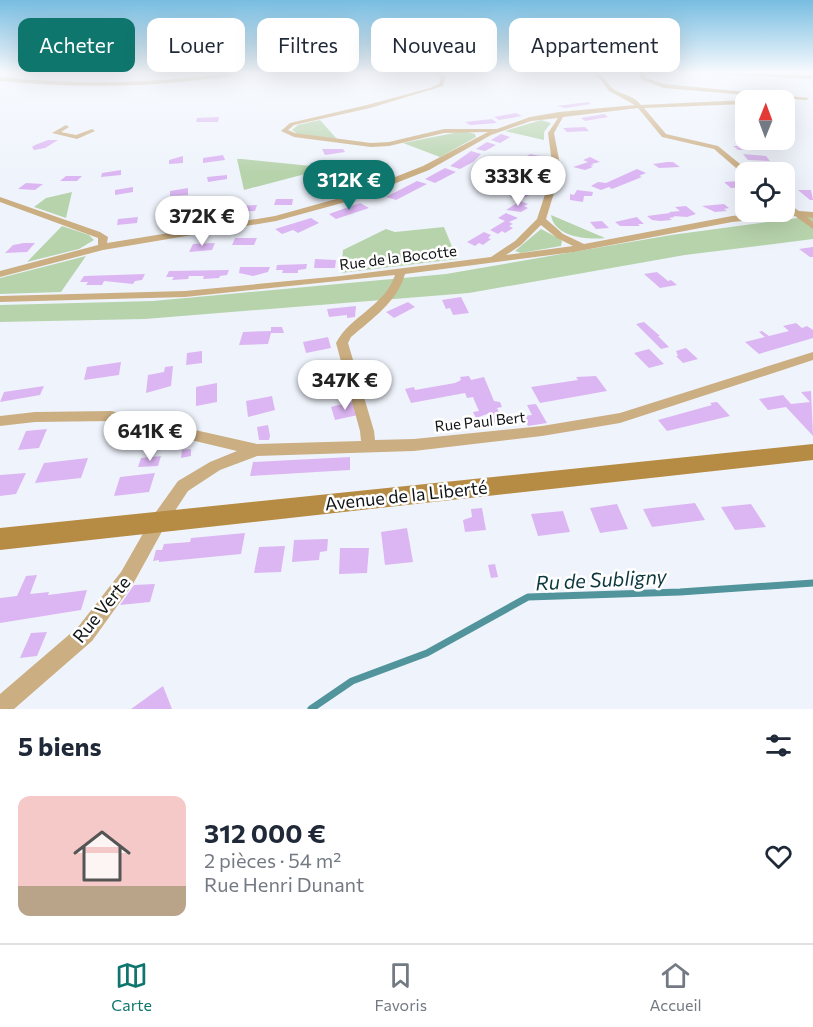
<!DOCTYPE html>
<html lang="fr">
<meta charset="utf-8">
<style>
:root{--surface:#fff;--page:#f2f2f3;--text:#1f2937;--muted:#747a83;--line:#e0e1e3;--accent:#0f766e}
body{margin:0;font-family:Commissioner,sans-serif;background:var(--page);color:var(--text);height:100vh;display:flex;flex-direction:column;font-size:22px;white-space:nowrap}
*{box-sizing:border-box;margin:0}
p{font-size:20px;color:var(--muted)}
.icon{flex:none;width:33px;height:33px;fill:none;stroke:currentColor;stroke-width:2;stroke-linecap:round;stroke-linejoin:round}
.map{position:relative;height:709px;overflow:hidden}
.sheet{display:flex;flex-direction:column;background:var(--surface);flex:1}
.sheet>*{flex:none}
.guide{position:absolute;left:18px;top:18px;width:777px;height:54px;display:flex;gap:12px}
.needle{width:39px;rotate:1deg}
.controls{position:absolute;left:735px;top:90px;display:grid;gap:12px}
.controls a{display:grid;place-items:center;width:60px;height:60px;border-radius:12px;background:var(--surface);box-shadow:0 6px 24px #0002;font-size:30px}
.price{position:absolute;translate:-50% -51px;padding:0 14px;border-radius:21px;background:#fff;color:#222;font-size:20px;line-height:39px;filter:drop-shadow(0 2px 3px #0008)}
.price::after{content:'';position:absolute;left:50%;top:36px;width:18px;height:14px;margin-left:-9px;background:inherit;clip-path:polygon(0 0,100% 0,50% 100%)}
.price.current{background:var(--accent);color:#fff}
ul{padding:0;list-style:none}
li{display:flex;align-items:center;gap:18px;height:150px;padding:0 18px}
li+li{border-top:2px solid var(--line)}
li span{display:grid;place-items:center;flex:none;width:168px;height:120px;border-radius:12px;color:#555}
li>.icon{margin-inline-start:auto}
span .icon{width:72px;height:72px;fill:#fffc;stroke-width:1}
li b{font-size:26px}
h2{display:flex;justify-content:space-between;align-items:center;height:72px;padding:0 18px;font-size:26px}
.chip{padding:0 21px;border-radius:12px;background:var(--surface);box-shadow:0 6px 24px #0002;font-size:21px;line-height:54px}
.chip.current{background:var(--accent);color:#fff}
.menu{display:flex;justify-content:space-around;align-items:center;height:84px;border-top:2px solid var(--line);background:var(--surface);font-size:16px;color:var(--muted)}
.menu a{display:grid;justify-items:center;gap:3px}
.menu .current{color:var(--accent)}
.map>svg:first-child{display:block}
.green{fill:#b7d3ac}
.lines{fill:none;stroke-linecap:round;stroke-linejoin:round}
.stream{stroke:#51949c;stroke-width:7}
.building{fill:#dcb6f2}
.minor{fill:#cbae82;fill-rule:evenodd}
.secondary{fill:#b68b44;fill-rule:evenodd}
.labels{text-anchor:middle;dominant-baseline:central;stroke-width:5;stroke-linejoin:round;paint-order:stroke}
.street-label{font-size:15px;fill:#101214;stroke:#fff}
.near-street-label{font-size:18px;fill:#101214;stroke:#fff}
.near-water-label{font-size:20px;font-style:italic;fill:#0a383e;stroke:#fff}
</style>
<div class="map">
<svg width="813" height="709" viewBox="0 0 813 709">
<rect width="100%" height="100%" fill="#eff4fc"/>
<g class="green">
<polygon points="320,120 337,139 298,134 292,130 298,125"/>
<polygon points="541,120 551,123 544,132 544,140 505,131"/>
<polygon points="464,131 475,134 476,137 440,157 403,143"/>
<polygon points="237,159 242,159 311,166 309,173 244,190"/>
<polygon points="72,192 66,218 34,207 46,198"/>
<path d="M 551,215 L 605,238 C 587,240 554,237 551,215 Z"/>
<polygon points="813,216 813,239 685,255 469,293 145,319 0,322 0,305 153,301 446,274 671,235"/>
<polygon points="62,226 89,235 94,240 79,249 27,262"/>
<polygon points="444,227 457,259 341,273 343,250 386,229 395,232"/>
<polygon points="541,229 560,239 562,241 561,246 521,253 515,251"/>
<polygon points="86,256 61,292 0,294 0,278"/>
</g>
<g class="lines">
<polyline class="stream" points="311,709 352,681 427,653 528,597 680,592 813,583"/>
</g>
<g class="building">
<polygon points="588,102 591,104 566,108 557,106"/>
<polygon points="516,113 522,116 499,120 494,117"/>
<polygon points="604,114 608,117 585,121 581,118"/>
<polygon points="219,117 218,122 196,122 197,118"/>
<polygon points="492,119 497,123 470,125 465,122"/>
<polygon points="585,127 589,131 567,132 563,128"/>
<polygon points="501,134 510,137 500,143 491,140"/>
<polygon points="48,140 58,140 45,148 34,150 32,147 35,145"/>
<polygon points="487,142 496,145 485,151 476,149"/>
<polygon points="733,146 751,146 757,150 738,150"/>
<polygon points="322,149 343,149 345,152 325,155"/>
<polygon points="471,151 481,154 473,162 460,169 450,166"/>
<polygon points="530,154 540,156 543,157 531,164 520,161"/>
<polygon points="743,154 766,156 770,161 748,160"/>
<polygon points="223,155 225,160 203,163 203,158"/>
<polygon points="183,156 183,163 169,164 169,160"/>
<polygon points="590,157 600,162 591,164 594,165 590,166 593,167 585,170 573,167 588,162 583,160"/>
<polygon points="667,162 673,162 680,167 659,168 653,164"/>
<polygon points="754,166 773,166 779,171 761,171"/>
<polygon points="389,167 392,171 375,174 372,169"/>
<polygon points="527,167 537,170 534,175 537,175 532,179 521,176"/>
<polygon points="445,168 456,172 435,183 425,179"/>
<polygon points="637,169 646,173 639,176 642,177 612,189 609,187 601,190 591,186 598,182 606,183"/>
<polygon points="121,170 121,175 101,177 102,173"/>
<polygon points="227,175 227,179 208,182 207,177"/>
<polygon points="66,176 82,176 77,181 60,181"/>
<polygon points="363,179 364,184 347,185 345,180"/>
<polygon points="417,181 427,184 396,200 386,197"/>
<polygon points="740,181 746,187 731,188 724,182"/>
<polygon points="26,183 43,184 35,190 18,189"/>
<polygon points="133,187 133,192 115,195 115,190"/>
<polygon points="334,187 335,193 323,194 322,191 316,192 315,189"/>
<polygon points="188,188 188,195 170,196 170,191"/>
<polygon points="523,189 530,192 527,194 530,195 517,200 510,197"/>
<polygon points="577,190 593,192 592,196 584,196 583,202 570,200 570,194 574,195"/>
<polygon points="798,190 811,190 813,200 810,200"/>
<polygon points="276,199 293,199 292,205 274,205"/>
<polygon points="520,201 528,204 524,206 528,208 521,212 506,210"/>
<polygon points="360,203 369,208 336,219 329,214"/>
<polygon points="724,204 729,208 724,209 727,211 715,212 702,206"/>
<polygon points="257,205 255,211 235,212 238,206"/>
<polygon points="686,206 696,214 687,217 673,216 675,217 669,218 672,220 660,221 652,220 647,216 670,213 669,212 680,211 675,207"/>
<polygon points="204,211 222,211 219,217 200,219"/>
<polygon points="506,213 518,218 509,222 513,224 509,226 513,228 505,233 502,231 498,234 490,230 505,221 498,218"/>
<polygon points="183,214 181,221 160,222 162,216"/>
<polygon points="138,217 137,223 117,225 118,219"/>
<polygon points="637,217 644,224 638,224 640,226 620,226 615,222"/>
<polygon points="311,218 319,223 298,233 293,230 282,234 275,229"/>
<polygon points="602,221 609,228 596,229 590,222"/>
<polygon points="484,232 491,235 488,238 491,239 483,245 479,243 475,246 467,242"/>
<polygon points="235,238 257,238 254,245 232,245"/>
<polygon points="24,243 35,243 27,252 5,253 13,245"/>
<polygon points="215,243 212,250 189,252 193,244"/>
<polygon points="813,247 813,257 810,257 799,249"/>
<polygon points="315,259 336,260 335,268 314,268"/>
<polygon points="307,264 306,269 298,270 298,273 282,273 283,270 276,270 277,265"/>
<polygon points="240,267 270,267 268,272 253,276 239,273"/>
<polygon points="229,270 227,275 220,276 219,278 203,279 204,276 189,276 188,279 172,280 174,277 166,277 169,271"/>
<polygon points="657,272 668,281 671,280 677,285 660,288 644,274"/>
<polygon points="145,274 142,280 135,281 133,284 104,281 102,285 86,285 88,282 80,282 84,276"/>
<polygon points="461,297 469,313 453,315 450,308 446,309 442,300"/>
<polygon points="408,302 415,307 394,318 386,312"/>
<polygon points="356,306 355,317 347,318 347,315 329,317 327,309"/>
<polygon points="644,322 660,336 658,336 669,347 661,349 636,324"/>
<polygon points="796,323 802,328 807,326 813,330 813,338 759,354 745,342 765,337 759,332 762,331 769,336 789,331 783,326"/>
<polygon points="271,327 282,327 284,333 271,333 268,344 239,345 243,332 271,331"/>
<polygon points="328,337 331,348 306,353 303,342"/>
<polygon points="686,348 698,359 683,363 676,356 678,356 676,351"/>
<polygon points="649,349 664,364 649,368 634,353"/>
<polygon points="202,351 202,363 186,365 187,353"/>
<polygon points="121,362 119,375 84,380 87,367"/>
<polygon points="173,366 171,386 146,393 148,375 164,372 165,367"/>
<polygon points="469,376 471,380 484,377 494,401 500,402 502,407 497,408 504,422 495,424 490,413 476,418 473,412 479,411 475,402 473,397 467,398 465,393 411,403 405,389 414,387 415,390 455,383 461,380 460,377"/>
<polygon points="596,376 607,391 540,403 531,387 578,380 576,377"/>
<polygon points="338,382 339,389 316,394 314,386"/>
<polygon points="217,383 217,402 196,406 196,387"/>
<polygon points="44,386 40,395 0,402 4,392"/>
<polygon points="811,391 813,436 786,407 768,410 759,399 783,395 791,404 810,402 801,392"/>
<polygon points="272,396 275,410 248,417 246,401"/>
<polygon points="354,401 358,415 335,420 331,407"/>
<polygon points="717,402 730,416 667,431 658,420 712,405 710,403"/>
<polygon points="536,404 547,423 528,426 523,416 532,415 527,405"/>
<polygon points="268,425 270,436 269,440 259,440 257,427"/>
<polygon points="47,429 39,448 18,450 26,431"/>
<polygon points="191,449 191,456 181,458 182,450"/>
<polygon points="161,456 158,466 138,467 141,458"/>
<polygon points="350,457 350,470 250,476 253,462"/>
<polygon points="88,458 81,478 35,483 44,463"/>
<polygon points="26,473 16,494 0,496 0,475"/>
<polygon points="155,473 149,492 114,496 120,477"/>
<polygon points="695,503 705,520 652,527 643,509"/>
<polygon points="617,504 628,529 600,533 590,508"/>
<polygon points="751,504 766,527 735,530 721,507"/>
<polygon points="482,508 486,530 465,532 463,520 472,517 471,509"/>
<polygon points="563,511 570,532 538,536 531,514"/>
<polygon points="407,528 413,562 385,565 381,532"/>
<polygon points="245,533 241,554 159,562 159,560 153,561 156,550 162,550 164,544 190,542 191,538"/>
<polygon points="325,539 328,539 327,551 320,552 319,560 292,562 294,540"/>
<polygon points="285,546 281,572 254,573 259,547"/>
<polygon points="340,548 369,548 367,573 339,574"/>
<polygon points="495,564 498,577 491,578 488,565"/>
<polygon points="37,575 30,594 49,592 48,595 87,590 81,610 0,623 0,598 17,596 26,576"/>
<polygon points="155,584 150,602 120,605 134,585"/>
<polygon points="47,632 37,656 20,658 31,633"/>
<polygon points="163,686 172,709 131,709"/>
</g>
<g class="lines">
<g class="minor">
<path d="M 233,72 L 247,72 C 232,78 214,78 198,80 C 132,88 66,87 0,81 L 0,77 C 78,85 155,84 233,72 Z"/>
<path d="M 433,72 L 439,72 L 446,77 L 443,86 L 370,108 L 294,125 L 288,130 L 295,133 L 371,143 L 389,142 L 444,129 L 497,129 L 530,117 L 559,112 L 635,105 L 609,91 L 601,80 L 592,72 C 604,72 606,84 615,90 C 624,95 634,96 641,105 L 746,100 L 747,100 L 746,104 L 644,108 L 666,134 L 718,146 L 750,172 L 743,174 L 714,149 L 662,137 L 638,108 L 563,117 L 554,133 L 561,170 L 546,219 L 563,234 L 584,244 L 732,216 L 789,211 L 784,208 L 784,201 L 799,211 L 813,212 L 813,218 L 807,217 L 813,222 L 813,229 L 795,216 L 732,222 L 574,252 L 405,274 C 397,302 372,319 351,337 L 348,343 L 374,431 L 375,440 L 414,439 L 542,426 L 620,413 L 813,352 L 813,360 L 620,423 L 542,436 L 414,451 L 257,456 L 220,470 L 188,491 L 165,526 L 133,584 L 92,641 L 14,709 L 0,709 L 0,694 L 78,627 L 121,572 L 153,516 L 178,481 L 210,462 L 237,451 L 111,421 L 35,422 L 0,426 L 0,416 L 35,412 L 111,411 L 257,444 L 361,441 L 360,431 L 336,343 C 350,316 385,306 395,275 L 185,297 L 0,302 L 0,296 L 185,291 L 341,276 L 491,257 L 515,241 L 537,219 L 553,170 L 548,133 L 558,118 L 531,121 L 491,135 L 429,170 L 353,200 L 276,221 L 103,250 L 0,277 L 0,271 L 98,245 L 98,238 L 0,202 L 0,197 L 100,232 L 108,237 L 107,243 L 275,216 L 347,196 L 423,166 L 488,132 L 444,133 L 389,146 L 371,147 L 294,137 L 281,131 L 290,123 L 367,105 L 430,88 L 439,84 L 441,78 ZM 541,225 L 557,238 L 573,246 L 506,255 L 521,245 Z"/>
<polygon points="640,72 646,72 644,74 646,78 665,84 809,98 806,100 664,88 642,80 638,74"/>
<polygon points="709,72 813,75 813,79 711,74"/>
<polygon points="66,125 69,127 61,132 76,135 92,129 95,131 77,139 52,133"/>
</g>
<polygon class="secondary" points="813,444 813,460 0,550 0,528"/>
</g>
<linearGradient id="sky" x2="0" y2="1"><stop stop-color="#77bde1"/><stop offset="0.42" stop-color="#f8fafe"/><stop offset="1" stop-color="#f8fafe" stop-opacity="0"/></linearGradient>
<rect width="813" height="172" fill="url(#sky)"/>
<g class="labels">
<g class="street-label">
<text transform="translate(398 257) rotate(-7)">Rue de la Bocotte</text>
<text transform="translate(480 421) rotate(-6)">Rue Paul Bert</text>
</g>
<g class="near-street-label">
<text transform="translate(406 495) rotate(-6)">Avenue de la Liberté</text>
<text transform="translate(101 609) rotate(-51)">Rue Verte</text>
</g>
<g class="near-water-label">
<text transform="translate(601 579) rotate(-3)">Ru de Subligny</text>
</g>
</g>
</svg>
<div class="controls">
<a><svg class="needle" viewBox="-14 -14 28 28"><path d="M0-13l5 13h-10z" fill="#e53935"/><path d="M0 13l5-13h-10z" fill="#747a83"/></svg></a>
<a><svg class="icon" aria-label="locate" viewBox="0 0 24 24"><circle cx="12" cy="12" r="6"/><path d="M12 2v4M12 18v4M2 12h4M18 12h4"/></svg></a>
</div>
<b class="price" style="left:518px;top:207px">333K €</b>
<b class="price current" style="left:349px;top:211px">312K €</b>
<b class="price" style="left:202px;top:247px">372K €</b>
<b class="price" style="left:345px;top:411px">347K €</b>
<b class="price" style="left:150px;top:462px">641K €</b>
<div class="guide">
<a class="chip current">Acheter</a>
<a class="chip">Louer</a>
<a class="chip">Filtres</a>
<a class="chip">Nouveau</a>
<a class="chip">Appartement</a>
</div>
</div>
<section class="sheet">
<h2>5 biens<svg class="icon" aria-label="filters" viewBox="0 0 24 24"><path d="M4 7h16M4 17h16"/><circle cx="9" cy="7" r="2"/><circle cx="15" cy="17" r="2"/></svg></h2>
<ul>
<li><span style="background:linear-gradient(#f6c9c9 75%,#b9a48a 0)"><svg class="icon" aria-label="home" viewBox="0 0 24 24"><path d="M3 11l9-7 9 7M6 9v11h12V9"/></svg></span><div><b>312 000 €</b><p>2 pièces · 54 m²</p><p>Rue Henri Dunant</p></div><svg class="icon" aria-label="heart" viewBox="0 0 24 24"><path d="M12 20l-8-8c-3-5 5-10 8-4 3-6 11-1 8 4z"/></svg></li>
</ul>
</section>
<nav class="menu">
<a class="current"><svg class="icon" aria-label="map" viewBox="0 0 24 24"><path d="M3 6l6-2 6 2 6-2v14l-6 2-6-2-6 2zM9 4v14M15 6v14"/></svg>Carte</a>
<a><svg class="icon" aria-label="saved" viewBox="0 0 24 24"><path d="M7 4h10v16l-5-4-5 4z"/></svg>Favoris</a>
<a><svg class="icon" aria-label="home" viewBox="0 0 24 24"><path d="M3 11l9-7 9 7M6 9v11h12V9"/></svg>Accueil</a>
</nav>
